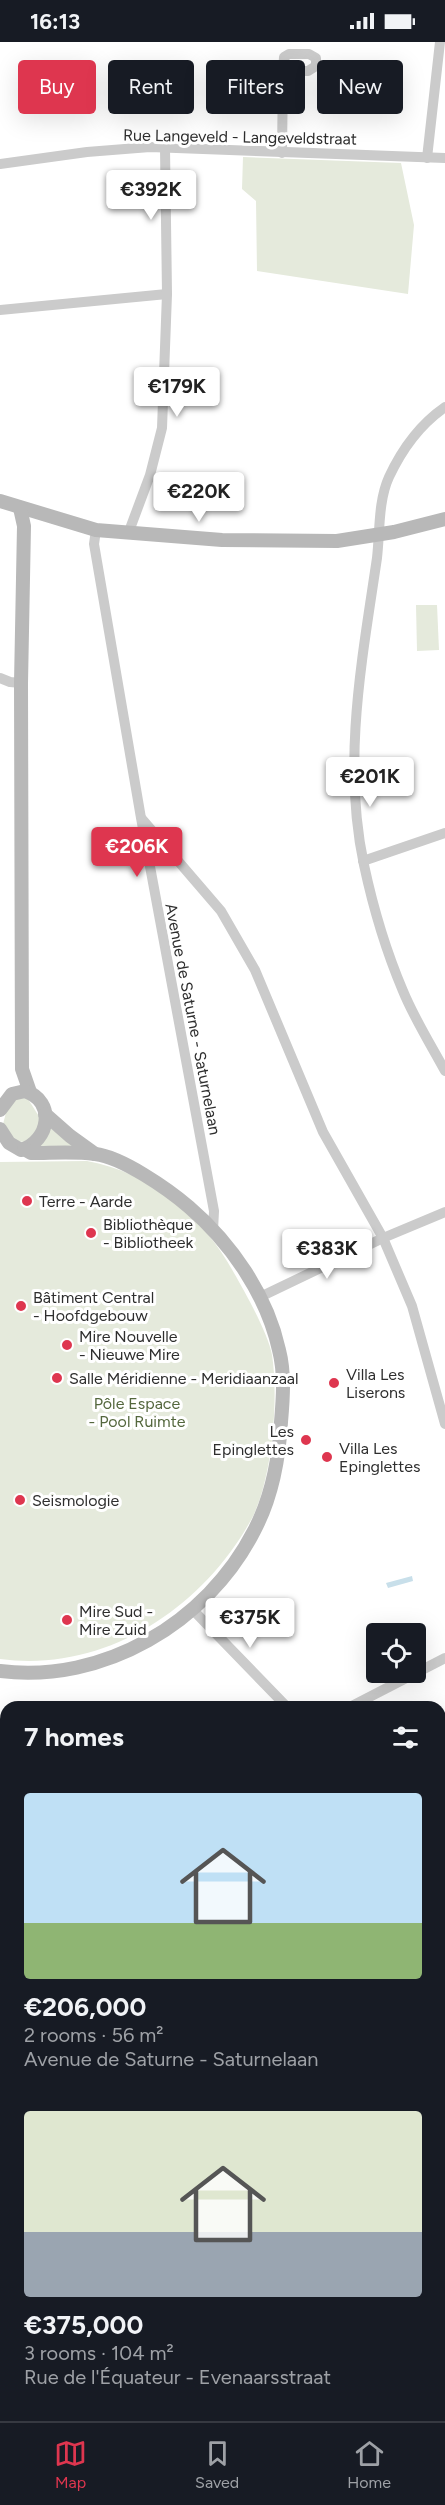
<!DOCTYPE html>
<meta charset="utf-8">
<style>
:root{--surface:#171b24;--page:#242831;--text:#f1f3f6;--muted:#9ea1a6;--line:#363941;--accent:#de364f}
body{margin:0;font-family:Figtree,sans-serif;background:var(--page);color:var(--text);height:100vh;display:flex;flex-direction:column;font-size:22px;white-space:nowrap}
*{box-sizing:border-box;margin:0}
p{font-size:20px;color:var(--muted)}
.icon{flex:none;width:33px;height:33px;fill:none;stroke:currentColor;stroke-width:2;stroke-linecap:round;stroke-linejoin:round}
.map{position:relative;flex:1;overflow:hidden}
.sheet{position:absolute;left:0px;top:1659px;width:446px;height:720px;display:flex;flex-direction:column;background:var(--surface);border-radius:18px 18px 0 0;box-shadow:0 6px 24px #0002}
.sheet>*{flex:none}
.guide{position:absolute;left:18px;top:18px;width:410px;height:54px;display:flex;gap:12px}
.buttons{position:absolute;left:366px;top:1581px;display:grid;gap:12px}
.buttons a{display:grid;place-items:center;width:60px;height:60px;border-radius:6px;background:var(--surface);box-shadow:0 6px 24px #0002;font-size:30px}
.price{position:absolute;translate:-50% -51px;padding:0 14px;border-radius:6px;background:#fff;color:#222;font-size:20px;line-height:39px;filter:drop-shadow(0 2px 3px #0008)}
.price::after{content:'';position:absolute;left:50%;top:36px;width:18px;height:14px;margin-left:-9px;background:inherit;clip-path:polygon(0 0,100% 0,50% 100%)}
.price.on{background:var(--accent);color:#fff}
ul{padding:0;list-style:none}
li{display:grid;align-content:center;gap:12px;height:318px;padding:0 24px}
li span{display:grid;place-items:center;height:186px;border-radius:6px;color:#555}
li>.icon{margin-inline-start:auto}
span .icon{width:108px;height:108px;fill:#fffc;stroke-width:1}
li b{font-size:26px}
h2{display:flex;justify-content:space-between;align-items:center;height:72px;padding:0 24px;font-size:26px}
.pill{padding:0 21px;border-radius:6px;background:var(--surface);box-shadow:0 6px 24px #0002;font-size:21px;line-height:54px}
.pill.on{background:var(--accent);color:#fff}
.status{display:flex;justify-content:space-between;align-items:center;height:42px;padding:0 30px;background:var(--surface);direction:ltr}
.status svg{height:16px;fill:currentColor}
.dock{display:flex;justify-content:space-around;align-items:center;height:84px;border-top:2px solid var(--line);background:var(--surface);font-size:16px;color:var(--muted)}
.dock a{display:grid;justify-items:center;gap:3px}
.dock .on{color:var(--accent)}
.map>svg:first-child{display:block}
.green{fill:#e5eadc}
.water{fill:#c8dfea}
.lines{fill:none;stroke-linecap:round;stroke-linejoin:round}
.street{stroke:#cbcbcb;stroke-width:10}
.secondary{stroke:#b8b8b8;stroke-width:14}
.tram{stroke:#838383;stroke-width:1.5}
.rail-casing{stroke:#838383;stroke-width:5}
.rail{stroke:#fff;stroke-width:3;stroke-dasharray:9;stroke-linecap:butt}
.poi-dot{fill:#de364f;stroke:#fff;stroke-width:2}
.labels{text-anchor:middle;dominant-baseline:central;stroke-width:6;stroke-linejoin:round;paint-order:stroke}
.street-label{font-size:16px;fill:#2e2e2e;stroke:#fff}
.poi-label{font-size:16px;fill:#2e2e2e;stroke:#fff;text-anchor:start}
.park-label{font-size:16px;fill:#54673d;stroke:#fff}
</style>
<div class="status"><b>16:13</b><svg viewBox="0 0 49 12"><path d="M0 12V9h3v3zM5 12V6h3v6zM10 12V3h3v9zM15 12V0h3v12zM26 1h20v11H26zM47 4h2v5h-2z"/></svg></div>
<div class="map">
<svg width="445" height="2379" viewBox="0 0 445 2379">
<rect width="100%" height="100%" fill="#fff"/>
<g class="green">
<polygon points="243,115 401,121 414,183 408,252 257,229 256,159 242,147"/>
<polygon points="416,563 437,563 439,608 417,609"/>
<polygon points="19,1055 28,1057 40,1076 40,1089 24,1100 15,1099 3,1082 7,1067"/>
<polygon points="49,1085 77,1105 34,1109"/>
<path d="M 87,1119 C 150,1130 204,1175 234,1231 C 245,1250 269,1293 272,1313 C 279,1357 272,1440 251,1478 C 201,1568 104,1631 0,1617 L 0,1120 Z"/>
<polygon points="6,2040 6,2070 0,2073 0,2044"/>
<polygon points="445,2240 445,2379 145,2379 144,2373 440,2373 440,2241"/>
</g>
<polygon class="water" points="412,1534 413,1539 388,1546 386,1541"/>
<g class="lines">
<g class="street">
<polygon points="289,12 309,12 316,16 316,24 308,29 283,29 284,15"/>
<polyline points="282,111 283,29"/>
<polyline points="427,116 440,0"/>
<polyline points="0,122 87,110 150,105 445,116"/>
<polyline points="0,268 167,252"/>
<path d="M 445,365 C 419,383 402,407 389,435 C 378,459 380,490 377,516 C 362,618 342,720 364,823 C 373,865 386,909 403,949 C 414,976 431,1003 445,1029"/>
<polyline points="96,488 94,502 141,776 214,1169 213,1188"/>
<polyline points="128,492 150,433 162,386 167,252 165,106"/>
<polyline points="0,636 10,640 21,641"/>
<polyline points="142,777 221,869 255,928 323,1090 383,1196 412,1264 445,1382"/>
<polyline points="363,819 445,791"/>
<polyline points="260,1255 383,1196 445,1170"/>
<polyline points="193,1568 287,1665"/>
<polyline points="350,1665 445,1616"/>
<polyline points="440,1807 445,1804"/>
<polyline points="0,1863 6,1866"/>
<polyline points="0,1995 6,1991"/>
<polyline points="440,2086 445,2082"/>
</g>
<g class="secondary">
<polyline points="0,459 96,488 222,498 337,499 394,490 445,477"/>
<polyline points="20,466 24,484 21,641 22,1027 30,1050"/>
<path d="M 0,1068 L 12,1052 L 25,1049 C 56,1059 50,1099 21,1108 L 9,1101 L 0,1087"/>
<polyline points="45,1072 70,1094 95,1112"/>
<path d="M 0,1629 C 103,1642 207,1581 254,1489 C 271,1457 279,1416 281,1380 C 283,1357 285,1331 279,1308 C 267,1253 231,1201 189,1165 C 168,1147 122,1115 95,1112 C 74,1109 52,1111 31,1111 L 24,1107"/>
<polyline points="0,1800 6,1808"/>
<polyline points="440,1883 445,1881"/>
<polyline points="440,2010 445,2007"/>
<polyline points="0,2206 6,2203"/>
<polyline points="0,2225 6,2228"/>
<polyline points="77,2373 79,2379"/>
</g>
<g class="tram">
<polyline points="0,1810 6,1809"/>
<polyline points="440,1882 445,1879"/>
</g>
<g class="rail-casing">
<g id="rail">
<polyline points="440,1845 445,1842"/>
<polyline points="0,2082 6,2079"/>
</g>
</g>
<use href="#rail" class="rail"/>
</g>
<g class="poi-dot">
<circle cx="27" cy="1159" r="6"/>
<circle cx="91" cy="1191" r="6"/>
<circle cx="21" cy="1264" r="6"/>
<circle cx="67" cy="1303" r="6"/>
<circle cx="57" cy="1336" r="6"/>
<circle cx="334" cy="1341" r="6"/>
<circle cx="306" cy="1398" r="6"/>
<circle cx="327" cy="1415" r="6"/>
<circle cx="20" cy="1458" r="6"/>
<circle cx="67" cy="1578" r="6"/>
</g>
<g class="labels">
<g class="street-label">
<text transform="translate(240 95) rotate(1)">Rue Langeveld - Langeveldstraat</text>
<text transform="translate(193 977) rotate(79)">Avenue de Saturne - Saturnelaan</text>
</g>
<g class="poi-label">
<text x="39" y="1159">Terre - Aarde</text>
<text x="103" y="1182">Bibliothèque<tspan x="103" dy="18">- Bibliotheek</tspan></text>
<text x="33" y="1255">Bâtiment Central<tspan x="33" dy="18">- Hoofdgebouw</tspan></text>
<text x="79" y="1294">Mire Nouvelle<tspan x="79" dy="18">- Nieuwe Mire</tspan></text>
<text x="346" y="1332">Villa Les<tspan x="346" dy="18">Liserons</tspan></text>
<text x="69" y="1336">Salle Méridienne - Meridiaanzaal</text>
<text x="294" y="1389" text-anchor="end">Les<tspan x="294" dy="18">Epinglettes</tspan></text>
<text x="339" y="1406">Villa Les<tspan x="339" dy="18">Epinglettes</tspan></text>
<text x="32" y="1458">Seismologie</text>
<text x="79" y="1569">Mire Sud -<tspan x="79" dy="18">Mire Zuid</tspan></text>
</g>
<g class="park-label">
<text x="137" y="1361">Pôle Espace<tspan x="137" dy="18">- Pool Ruimte</tspan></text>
</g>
</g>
</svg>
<div class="buttons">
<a><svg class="icon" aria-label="locate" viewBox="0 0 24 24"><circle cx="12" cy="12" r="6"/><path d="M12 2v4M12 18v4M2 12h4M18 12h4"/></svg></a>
</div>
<b class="price" style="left:151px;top:179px">€392K</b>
<b class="price" style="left:177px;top:376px">€179K</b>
<b class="price" style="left:199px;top:481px">€220K</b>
<b class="price" style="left:370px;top:766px">€201K</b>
<b class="price on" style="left:137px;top:836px">€206K</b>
<b class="price" style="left:327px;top:1238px">€383K</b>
<b class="price" style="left:250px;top:1607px">€375K</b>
<div class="guide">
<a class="pill on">Buy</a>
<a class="pill">Rent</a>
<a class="pill">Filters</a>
<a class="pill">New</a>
</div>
<section class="sheet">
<h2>7 homes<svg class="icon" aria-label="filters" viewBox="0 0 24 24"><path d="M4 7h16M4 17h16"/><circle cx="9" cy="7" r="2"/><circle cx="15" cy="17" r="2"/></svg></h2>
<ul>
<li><span style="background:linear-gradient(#bfe0f5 70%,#8fb573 0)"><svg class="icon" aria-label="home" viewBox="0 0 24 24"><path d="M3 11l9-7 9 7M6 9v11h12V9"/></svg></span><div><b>€206,000</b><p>2 rooms · 56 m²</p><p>Avenue de Saturne - Saturnelaan</p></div></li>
<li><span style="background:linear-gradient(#dfe7d0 65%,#9aa5b1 0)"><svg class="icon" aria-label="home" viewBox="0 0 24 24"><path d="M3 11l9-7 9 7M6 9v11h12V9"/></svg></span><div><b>€375,000</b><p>3 rooms · 104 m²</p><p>Rue de l'Équateur - Evenaarsstraat</p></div></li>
</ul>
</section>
</div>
<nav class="dock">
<a class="on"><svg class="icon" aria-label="map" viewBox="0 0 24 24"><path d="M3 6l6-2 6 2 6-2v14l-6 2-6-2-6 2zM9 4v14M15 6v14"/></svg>Map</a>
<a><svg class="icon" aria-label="saved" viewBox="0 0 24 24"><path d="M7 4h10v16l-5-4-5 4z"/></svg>Saved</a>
<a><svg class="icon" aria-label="home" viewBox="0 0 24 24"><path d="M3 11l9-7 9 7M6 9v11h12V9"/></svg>Home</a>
</nav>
